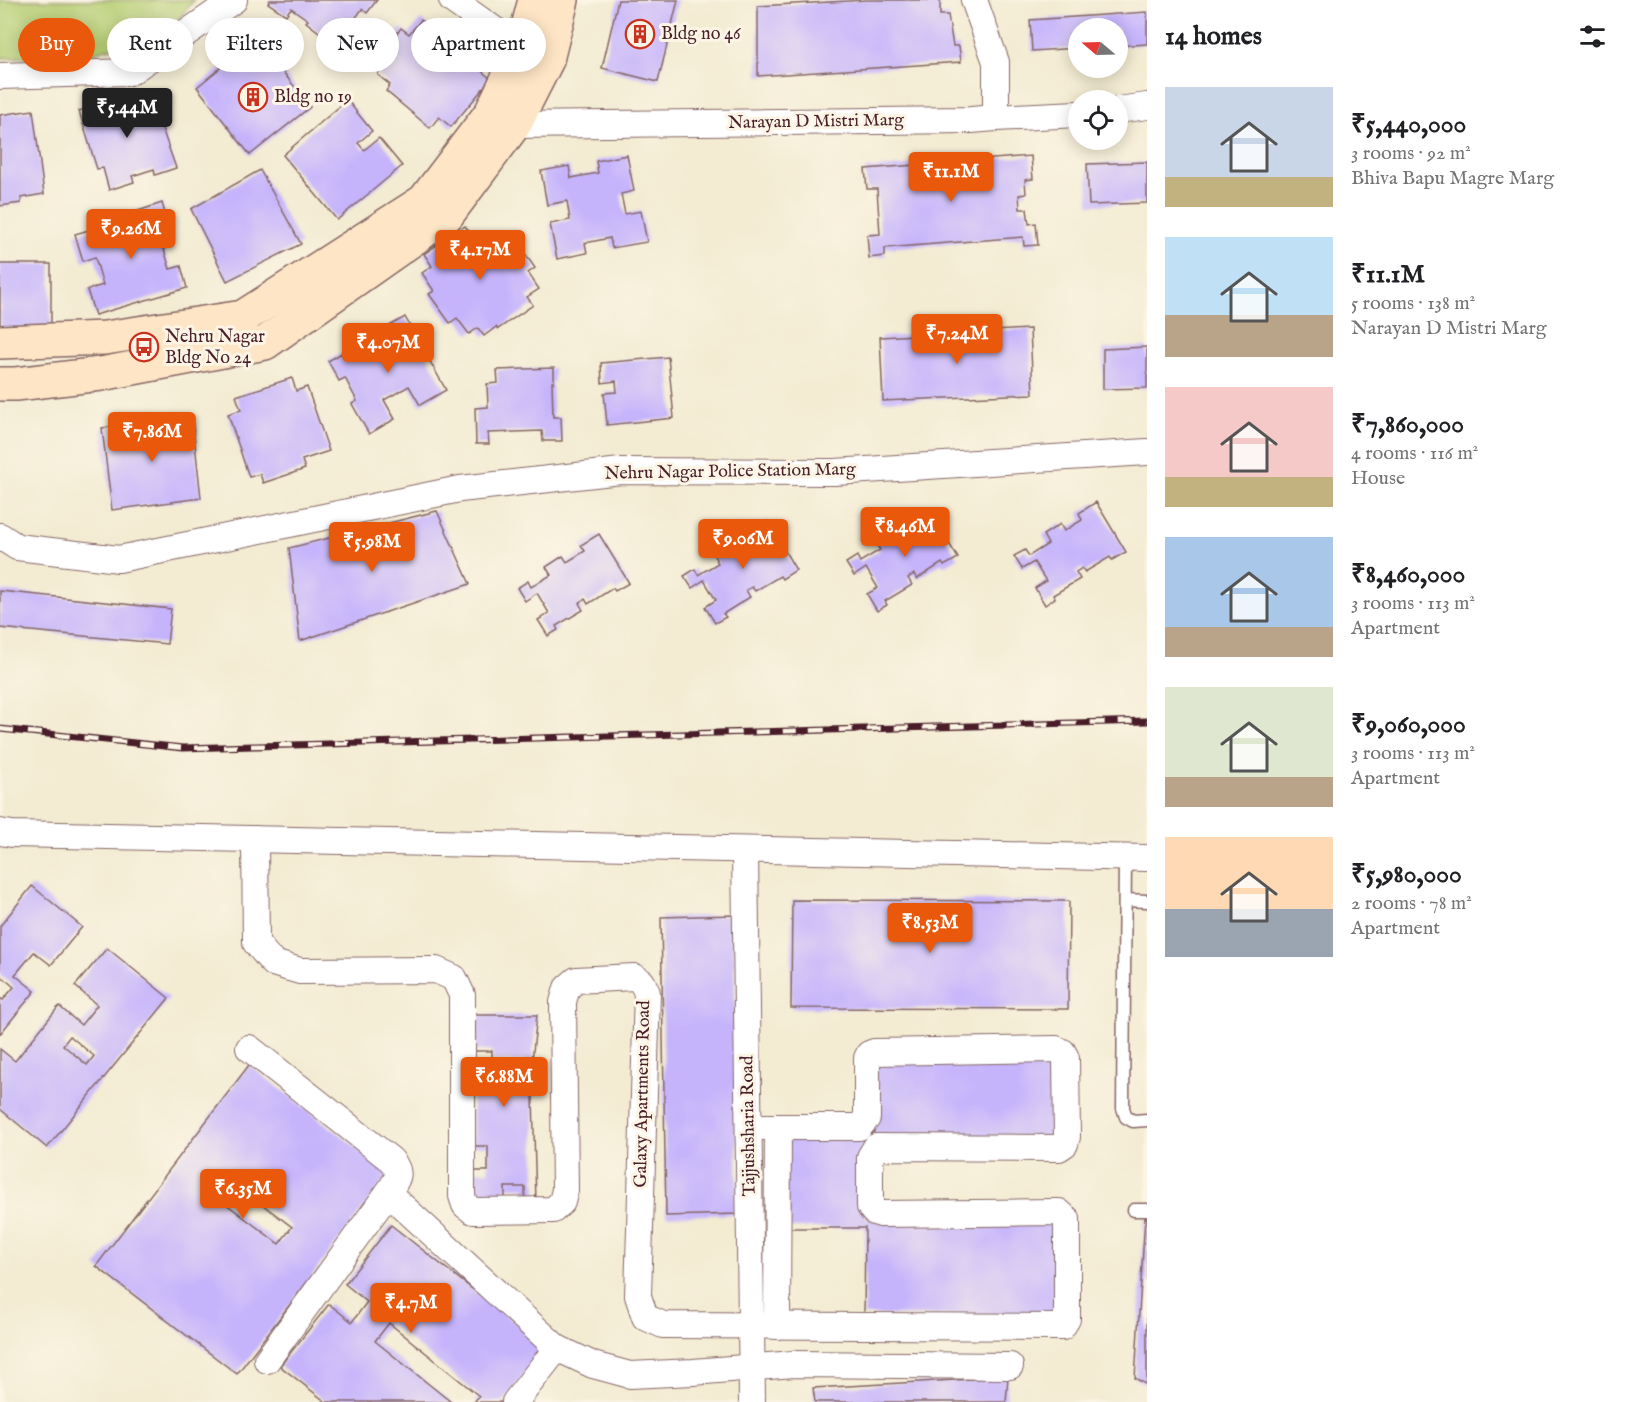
<!DOCTYPE html>
<meta charset="utf-8">
<style>
:root{--surface:#fff;--page:#f6f6f6;--text:#202124;--muted:#757577;--accent:#ea580c}
body{margin:0;font-family:"IM FELL English",serif;background:var(--page);color:var(--text);height:100vh;display:flex;flex-direction:column;font-size:22px;white-space:nowrap}
*{box-sizing:border-box;margin:0}
p{font-size:20px;color:var(--muted)}
.icon{flex:none;width:33px;height:33px;fill:none;stroke:currentColor;stroke-width:2;stroke-linecap:round;stroke-linejoin:round}
.map{position:relative;flex:1;overflow:hidden}
.panel{display:flex;flex-direction:column;background:var(--surface);width:480px}
.panel>*{flex:none}
.guide{position:absolute;left:18px;top:18px;width:570px;height:54px;display:flex;gap:12px}
.needle{width:39px;rotate:289deg}
.controls{position:absolute;left:1068px;top:18px;display:grid;gap:12px}
.controls a{display:grid;place-items:center;width:60px;height:60px;border-radius:50%;background:var(--surface);box-shadow:0 3px 15px #0003;font-size:30px}
.price{position:absolute;translate:-50% -51px;padding:0 14px;border-radius:6px;background:var(--accent);color:#fff;font-size:20px;line-height:39px;filter:drop-shadow(0 2px 3px #0008)}
.price::after{content:'';position:absolute;left:50%;top:36px;width:18px;height:14px;margin-left:-9px;background:inherit;clip-path:polygon(0 0,100% 0,50% 100%)}
.price.current{background:#222;color:#fff}
ul{padding:0;list-style:none}
li{display:flex;align-items:center;gap:18px;height:150px;padding:0 18px}
li span{display:grid;place-items:center;flex:none;width:168px;height:120px;border-radius:0px;color:#555}
li>.icon{margin-inline-start:auto}
span .icon{width:72px;height:72px;fill:#fffc;stroke-width:1}
li b{font-size:26px}
h2{display:flex;justify-content:space-between;align-items:center;height:72px;padding:0 18px;font-size:26px}
.chip{padding:0 21px;border-radius:27px;background:var(--surface);box-shadow:0 3px 15px #0003;font-size:21px;line-height:54px}
.chip.current{background:var(--accent);color:#fff}
main{display:flex;flex:1;min-height:0}
.map>svg:first-child{display:block}
.green{fill:#b5cd72;stroke:#80764e;stroke-width:1.5}
.building{fill:#c5b3fc;fill-rule:evenodd}
.lines{fill:none;stroke-linecap:round;stroke-linejoin:round}
.lane-casing{stroke:#856665;stroke-width:15}
.street-casing{stroke:#856665;stroke-width:28}
.secondary-casing{stroke:#856665;stroke-width:36}
.lane{stroke:#fff;stroke-width:12}
.street{stroke:#fff;stroke-width:26}
.secondary{stroke:#fee5c5;stroke-width:33}
.rail-casing{stroke:#4a1f2b;stroke-width:7}
.rail{stroke:#fcf5e5;stroke-width:4.5;stroke-dasharray:14;stroke-linecap:butt}
.labels{text-anchor:middle;dominant-baseline:central;stroke-width:6;stroke-linejoin:round;paint-order:stroke}
.poi-label{font-size:18px;fill:#4a1f2b;stroke:#fcf5e5;text-anchor:start}
.street-label{font-size:18px;fill:#4a1f2b;stroke:#fcf5e5}
</style>
<main>
<div class="map">
<svg width="1147" height="1402" viewBox="0 0 1147 1402">
<rect width="100%" height="100%" fill="#fcf5e5"/>
<filter id="ink" filterUnits="userSpaceOnUse"><feTurbulence type="fractalNoise" baseFrequency=".0167" numOctaves="2"/><feDisplacementMap in="SourceGraphic" scale="12" xChannelSelector="R" yChannelSelector="G"/><feConvolveMatrix kernelMatrix="1 2 1 2 8 2 1 2 1" color-interpolation-filters="sRGB"/></filter>
<filter id="wash" filterUnits="userSpaceOnUse"><feTurbulence type="fractalNoise" baseFrequency=".008" numOctaves="4" result="noise"/><feDisplacementMap in="SourceGraphic" scale="24" xChannelSelector="R" yChannelSelector="G"/><feGaussianBlur stdDeviation="1.35" result="paint"/><feColorMatrix in="noise" values="0 0 0 0 0 0 0 0 0 0 0 0 0 0 0 0 0 1.4 0 .05"/><feComposite in="paint" operator="in"/></filter>
<g filter="url(#wash)">
<rect width="100%" height="100%" fill="#f3ebd2"/>
<polygon class="green" points="0,0 194,0 167,33 81,56 0,58"/>
<g id="blocks">
<g class="building">
<polygon points="270,0 377,0 367,13 362,9 347,30 352,34 338,53 320,40 324,36 306,22 308,20 291,8 286,15 268,3"/>
<polygon points="618,0 678,0 658,82 602,68"/>
<polygon points="866,0 940,0 940,15 948,15 953,46 959,46 961,62 758,76 758,6"/>
<polygon points="1147,12 1147,44 1118,46 1118,28 1078,28 1078,48 1032,51 1030,20"/>
<polygon points="421,20 491,79 451,127 439,117 430,128 386,91 390,85 378,75 382,52 401,28 409,34"/>
<polygon points="257,38 310,107 250,155 197,87"/>
<polygon points="148,89 176,168 155,175 154,169 132,176 134,182 109,190 103,168 97,169 79,111"/>
<polygon points="347,100 372,131 358,143 364,150 379,138 402,166 337,220 283,155"/>
<polygon points="33,110 44,194 21,198 21,203 0,206 0,115"/>
<polygon points="627,155 634,191 621,194 625,214 641,211 647,242 612,248 610,238 585,243 587,253 557,259 550,224 570,220 567,201 547,205 541,171 569,166 571,178 598,173 596,161"/>
<polygon points="1031,156 1033,179 1025,180 1026,194 1019,195 1020,209 1027,209 1029,224 1036,223 1038,245 1024,246 1023,237 885,248 885,256 869,258 867,235 880,234 877,189 867,189 865,169"/>
<polygon points="1147,162 1147,203 1089,205 1087,164"/>
<polygon points="260,170 301,244 227,281 191,209"/>
<polygon points="162,203 173,240 162,243 170,269 181,266 187,288 95,315 87,290 103,285 95,257 83,261 75,234 137,216 135,212"/>
<polygon points="465,226 474,238 483,232 492,244 503,237 512,250 519,245 535,268 528,273 539,289 527,297 533,305 498,329 496,327 484,336 478,328 469,334 457,318 450,323 429,294 434,291 422,273 432,266 424,254"/>
<rect x="0" y="264" width="51" height="68"/>
<polygon points="405,317 446,390 420,405 409,386 384,400 395,419 369,434 352,404 357,401 345,378 339,381 328,361 352,347 359,360 384,345 377,333"/>
<polygon points="1030,329 1033,394 883,401 880,337"/>
<polygon points="1147,347 1147,388 1103,389 1103,349"/>
<polygon points="668,357 674,418 607,425 604,393 617,392 616,381 602,383 601,363"/>
<polygon points="554,368 554,382 552,382 553,417 561,417 562,441 543,441 542,431 488,433 489,444 476,444 475,408 488,407 487,384 498,383 497,370"/>
<polygon points="292,378 296,391 307,387 329,451 302,460 305,469 263,483 260,474 249,477 228,414 241,410 236,396"/>
<polygon points="192,416 201,498 112,510 102,428"/>
<polygon points="1096,502 1126,552 1112,560 1110,557 1085,572 1082,568 1076,572 1080,579 1053,595 1055,598 1045,605 1035,588 1046,581 1034,562 1022,569 1014,556 1025,550 1029,556 1048,544 1043,535 1060,524 1064,531 1082,520 1079,513"/>
<polygon points="928,509 958,558 944,566 942,563 917,579 914,574 908,578 912,585 885,601 887,605 877,611 867,594 878,588 866,568 854,576 846,563 857,556 860,562 880,550 875,542 893,531 897,537 914,526 911,520"/>
<polygon points="437,511 470,584 300,641 289,548"/>
<polygon points="767,521 796,570 782,579 780,576 755,591 752,587 746,590 750,597 723,614 726,617 715,623 705,607 716,600 704,580 692,588 684,576 695,569 698,575 718,563 713,554 731,543 734,549 753,538 749,532"/>
<polygon points="599,534 629,583 615,591 613,588 588,604 585,599 579,603 583,610 556,626 558,630 548,636 538,620 549,613 537,593 525,601 517,588 528,581 531,587 551,575 546,567 563,556 567,562 585,551 581,545"/>
<polygon points="0,591 171,609 167,644 0,628"/>
<polygon points="32,886 82,927 51,965 34,952 15,975 35,991 0,1034 0,998 3,1000 14,987 0,975 0,926"/>
<polygon points="792,900 1069,901 1068,1009 791,1008"/>
<polygon points="734,915 738,1214 666,1216 661,917"/>
<path d="M 107,948 L 169,998 L 47,1148 L 0,1109 L 0,1049 L 15,1061 L 59,1006 L 81,1025 L 97,1005 L 75,986 ZM 70,1036 L 94,1056 L 87,1065 L 63,1045 Z"/>
<polygon points="471,1015 537,1015 532,1061 536,1202 525,1202 525,1187 505,1187 505,1203 473,1203 473,1171 488,1171 488,1146 473,1146 472,1072 524,1071 524,1061 492,1061 492,1051 472,1051"/>
<polygon points="875,1058 1056,1058 1055,1139 867,1138 866,1219 1056,1219 1055,1316 864,1315 865,1228 783,1228 783,1132 874,1132"/>
<path d="M 249,1065 L 390,1173 L 237,1374 L 96,1266 ZM 230,1180 L 292,1227 L 279,1244 L 217,1197 Z"/>
<polygon points="1145,1217 1147,1218 1147,1385 1135,1378"/>
<polygon points="391,1225 546,1347 503,1402 474,1402 479,1396 389,1323 375,1341 451,1402 326,1402 280,1366 329,1304 352,1322 367,1302 345,1284"/>
<polygon points="1008,1377 1006,1402 815,1402 813,1388"/>
</g>
</g>
</g>
<g filter="url(#ink)">
<use href="#blocks" fill-opacity="0" stroke="#856665" stroke-width="1.5"/>
<g class="lines">
<g class="lane-casing">
<g id="lane">
<polyline points="1125,858 1123,1108 1126,1117 1133,1121 1147,1120"/>
<polyline points="1125,900 1147,901"/>
<polyline points="1134,1210 1147,1210"/>
</g>
</g>
<g class="street-casing">
<g id="street">
<polyline points="452,0 522,49 537,56"/>
<polyline points="0,76 130,72 234,0"/>
<polyline points="1118,110 1147,106"/>
<polyline points="499,117 514,125 971,120 996,118 996,62 974,0"/>
<polyline points="996,118 1078,114"/>
<polyline points="0,536 17,547 119,559 460,489 621,471 835,472 1147,452"/>
<polyline points="0,832 12,834 1147,858"/>
<polyline points="255,839 256,943 273,963 300,971 436,970 454,978 462,995 462,1196 465,1205 473,1211 553,1210 562,1202 565,1190 563,1002 567,988 576,980 634,977 642,982 647,993 638,1296 645,1317 663,1325 1062,1327 1067,1319 1067,1219 1059,1212 881,1214 874,1212 870,1207 870,1157 876,1147 1059,1148 1065,1144 1067,1137 1066,1058 1063,1052 1056,1049 874,1052 869,1054 867,1058 867,1118 859,1127 749,1127"/>
<polyline points="745,850 752,1402"/>
<path d="M 249,1048 L 391,1160 C 403,1174 397,1179 388,1193 L 557,1348 L 593,1365 L 630,1375 L 693,1372 L 794,1364 L 1010,1366"/>
<polyline points="777,1326 778,1127"/>
<polyline points="267,1360 388,1193"/>
<polyline points="515,1402 557,1348"/>
</g>
</g>
<g class="secondary-casing">
<g id="secondary">
<polyline points="0,342 105,338 243,317 424,201 491,113 522,49 535,0"/>
<polyline points="0,384 16,384 101,374 265,343 447,215 514,125 547,60 562,0"/>
</g>
</g>
<use href="#lane" class="lane"/>
<use href="#street" class="street"/>
<use href="#secondary" class="secondary"/>
<g class="rail-casing">
<polyline id="rail" points="0,729 183,748 1147,721"/>
</g>
<use href="#rail" class="rail"/>
</g>
</g>
<defs>
<g id="building-ring" transform="scale(1.5)"><circle r="9.5" fill="#fcf5e5" stroke="#c8321e" stroke-width="1.5"/><path d="M-4-6H4V6H1V3H-1V6H-4ZM-2.5-4.3h1.7v1.8h-1.7ZM.8-4.3h1.7v1.8H.8ZM-2.5-1h1.7V.8h-1.7ZM.8-1h1.7V.8H.8Z" fill="#c8321e"/></g>
<g id="bus-ring" transform="scale(1.5)"><circle r="9.5" fill="#fcf5e5" stroke="#c8321e" stroke-width="1.5"/><path d="M-5-6H5V4H4V6H2V4H-2V6H-4V4H-5ZM-3.5-4V0h7V-4ZM-3.5 1.2v1.5H-2V1.2ZM2 1.2v1.5H3.5V1.2Z" fill="#c8321e"/></g>
</defs>
<g fill-rule="evenodd">
<use href="#building-ring" x="640" y="34"/>
<use href="#building-ring" x="253" y="97"/>
<use href="#bus-ring" x="144" y="347"/>
</g>
<g class="labels">
<g class="poi-label">
<text x="661" y="34">Bldg no 46</text>
<text x="274" y="97">Bldg no 19</text>
<text x="165" y="337">Nehru Nagar<tspan x="165" dy="21">Bldg No 24</tspan></text>
</g>
<g class="street-label">
<text transform="translate(816 122) rotate(-1)">Narayan D Mistri Marg</text>
<text transform="translate(730 472) rotate(-1)">Nehru Nagar Police Station Marg</text>
<text transform="translate(643 1094) rotate(-89)">Galaxy Apartments Road</text>
<text transform="translate(749 1126) rotate(-91)">Tajjushsharia Road</text>
</g>
</g>
</svg>
<div class="controls">
<a><svg class="needle" viewBox="-14 -14 28 28"><path d="M0-13l5 13h-10z" fill="#e53935"/><path d="M0 13l5-13h-10z" fill="#757577"/></svg></a>
<a><svg class="icon" aria-label="locate" viewBox="0 0 24 24"><circle cx="12" cy="12" r="6"/><path d="M12 2v4M12 18v4M2 12h4M18 12h4"/></svg></a>
</div>
<b class="price current" style="left:127px;top:139px">₹5.44M</b>
<b class="price" style="left:951px;top:203px">₹11.1M</b>
<b class="price" style="left:131px;top:260px">₹9.26M</b>
<b class="price" style="left:480px;top:281px">₹4.17M</b>
<b class="price" style="left:957px;top:365px">₹7.24M</b>
<b class="price" style="left:388px;top:374px">₹4.07M</b>
<b class="price" style="left:152px;top:463px">₹7.86M</b>
<b class="price" style="left:905px;top:558px">₹8.46M</b>
<b class="price" style="left:743px;top:570px">₹9.06M</b>
<b class="price" style="left:372px;top:573px">₹5.98M</b>
<b class="price" style="left:930px;top:954px">₹8.53M</b>
<b class="price" style="left:504px;top:1108px">₹6.88M</b>
<b class="price" style="left:243px;top:1220px">₹6.35M</b>
<b class="price" style="left:411px;top:1334px">₹4.7M</b>
<div class="guide">
<a class="chip current">Buy</a>
<a class="chip">Rent</a>
<a class="chip">Filters</a>
<a class="chip">New</a>
<a class="chip">Apartment</a>
</div>
</div>
<section class="panel">
<h2>14 homes<svg class="icon" aria-label="filters" viewBox="0 0 24 24"><path d="M4 7h16M4 17h16"/><circle cx="9" cy="7" r="2"/><circle cx="15" cy="17" r="2"/></svg></h2>
<ul>
<li><span style="background:linear-gradient(#c9d6e8 75%,#c2b280 0)"><svg class="icon" aria-label="home" viewBox="0 0 24 24"><path d="M3 11l9-7 9 7M6 9v11h12V9"/></svg></span><div><b>₹5,440,000</b><p>3 rooms · 92 m²</p><p>Bhiva Bapu Magre Marg</p></div></li>
<li><span style="background:linear-gradient(#bfe0f5 65%,#b9a48a 0)"><svg class="icon" aria-label="home" viewBox="0 0 24 24"><path d="M3 11l9-7 9 7M6 9v11h12V9"/></svg></span><div><b>₹11.1M</b><p>5 rooms · 138 m²</p><p>Narayan D Mistri Marg</p></div></li>
<li><span style="background:linear-gradient(#f6c9c9 75%,#c2b280 0)"><svg class="icon" aria-label="home" viewBox="0 0 24 24"><path d="M3 11l9-7 9 7M6 9v11h12V9"/></svg></span><div><b>₹7,860,000</b><p>4 rooms · 116 m²</p><p>House</p></div></li>
<li><span style="background:linear-gradient(#a9c7e8 75%,#b9a48a 0)"><svg class="icon" aria-label="home" viewBox="0 0 24 24"><path d="M3 11l9-7 9 7M6 9v11h12V9"/></svg></span><div><b>₹8,460,000</b><p>3 rooms · 113 m²</p><p>Apartment</p></div></li>
<li><span style="background:linear-gradient(#dfe7d0 75%,#b9a48a 0)"><svg class="icon" aria-label="home" viewBox="0 0 24 24"><path d="M3 11l9-7 9 7M6 9v11h12V9"/></svg></span><div><b>₹9,060,000</b><p>3 rooms · 113 m²</p><p>Apartment</p></div></li>
<li><span style="background:linear-gradient(#ffd9b3 60%,#9aa5b1 0)"><svg class="icon" aria-label="home" viewBox="0 0 24 24"><path d="M3 11l9-7 9 7M6 9v11h12V9"/></svg></span><div><b>₹5,980,000</b><p>2 rooms · 78 m²</p><p>Apartment</p></div></li>
</ul>
</section>
</main>
